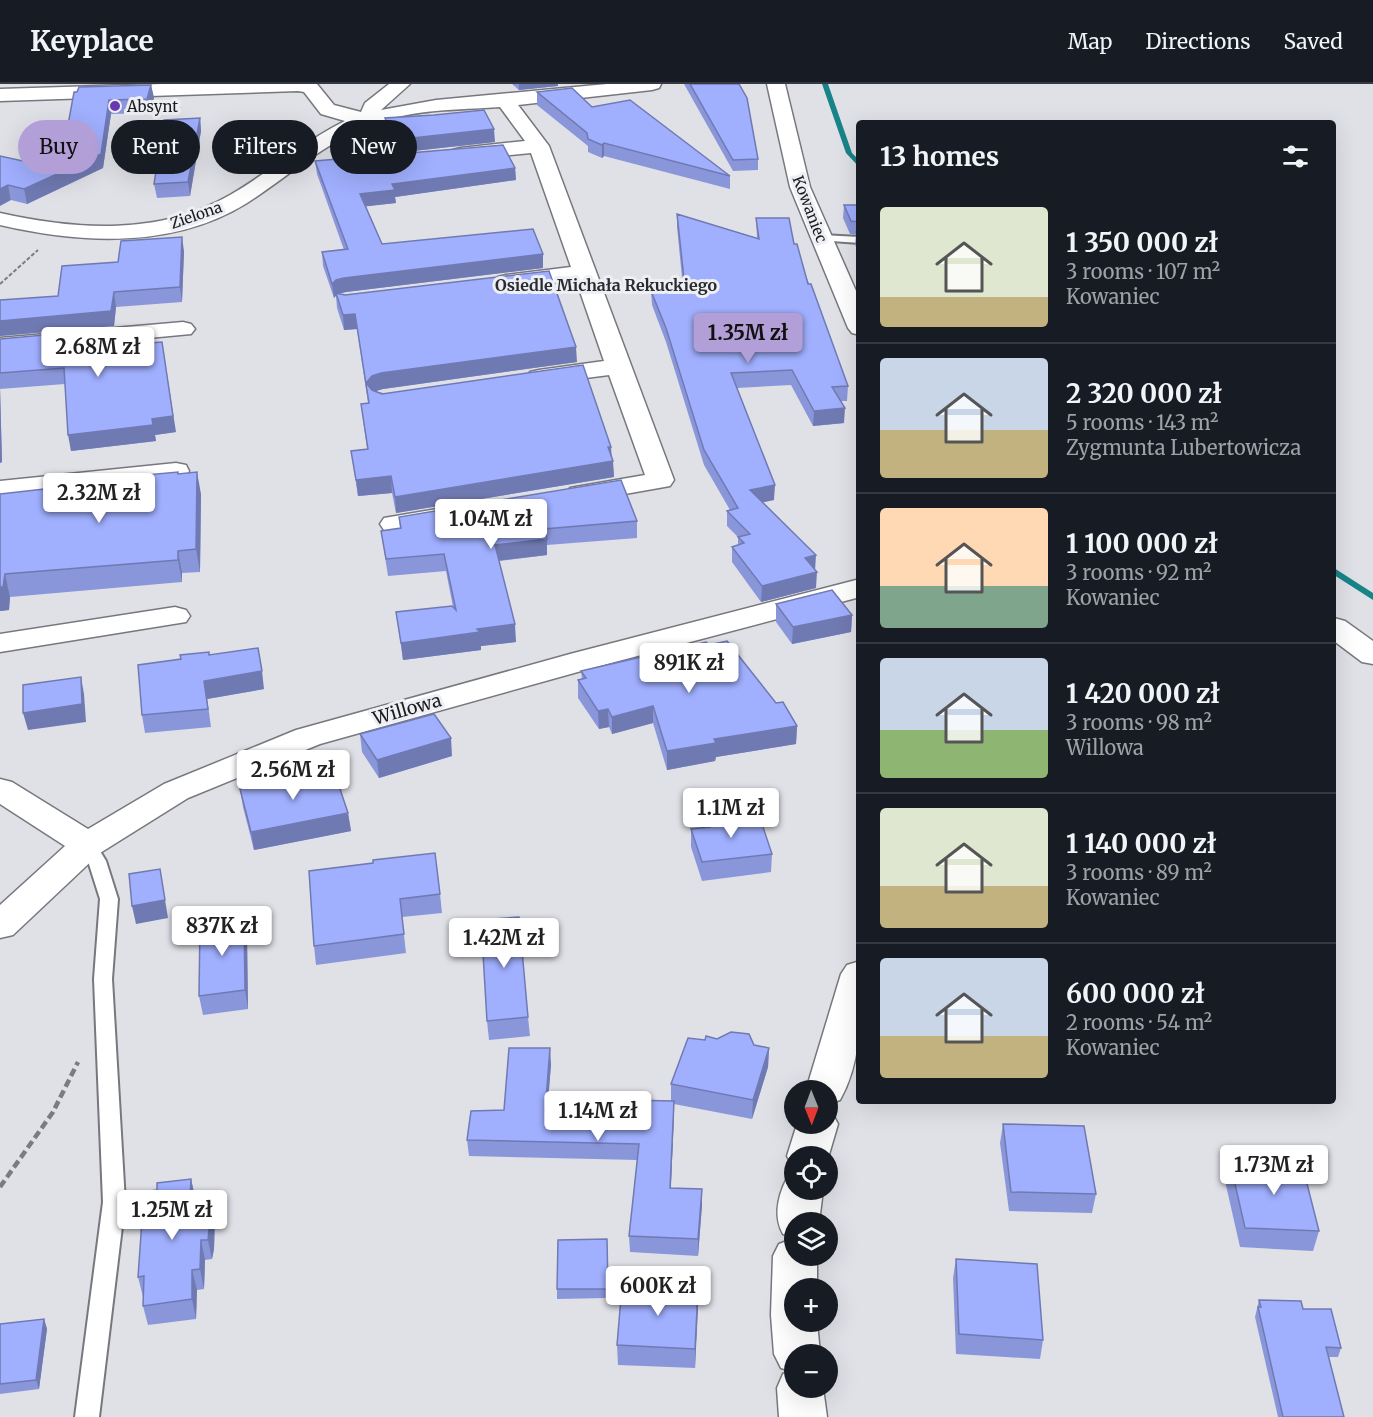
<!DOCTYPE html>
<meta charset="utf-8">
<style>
:root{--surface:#171b24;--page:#242831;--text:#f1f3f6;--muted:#9ea1a6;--line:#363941;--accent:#b39fd7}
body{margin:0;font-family:Merriweather,serif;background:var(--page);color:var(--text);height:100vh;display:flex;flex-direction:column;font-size:22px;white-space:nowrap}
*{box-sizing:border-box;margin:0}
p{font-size:20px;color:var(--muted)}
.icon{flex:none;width:33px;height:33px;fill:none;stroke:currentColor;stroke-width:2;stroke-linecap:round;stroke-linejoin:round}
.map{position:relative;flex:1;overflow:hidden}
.sheet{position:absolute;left:856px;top:36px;width:480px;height:984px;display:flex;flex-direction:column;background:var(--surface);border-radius:6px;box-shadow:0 6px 24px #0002}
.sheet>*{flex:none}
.hud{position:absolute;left:18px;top:36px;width:570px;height:54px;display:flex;gap:12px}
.needle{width:39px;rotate:179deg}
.tools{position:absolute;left:784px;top:996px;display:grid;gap:12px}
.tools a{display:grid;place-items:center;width:54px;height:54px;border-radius:50%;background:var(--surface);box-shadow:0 6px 24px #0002;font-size:30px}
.price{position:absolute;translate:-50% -51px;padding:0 14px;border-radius:6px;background:#fff;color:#222;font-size:20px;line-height:39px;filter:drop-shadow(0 2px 3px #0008)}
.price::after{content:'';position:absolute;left:50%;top:36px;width:18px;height:14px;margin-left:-9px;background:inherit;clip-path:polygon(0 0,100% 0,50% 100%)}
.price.active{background:var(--accent);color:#111}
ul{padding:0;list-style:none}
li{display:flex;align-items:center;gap:18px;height:150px;padding:0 24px}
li+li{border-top:2px solid var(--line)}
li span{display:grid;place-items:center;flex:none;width:168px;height:120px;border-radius:6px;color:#555}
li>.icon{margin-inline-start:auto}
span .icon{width:72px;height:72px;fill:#fffc;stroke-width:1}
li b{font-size:26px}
h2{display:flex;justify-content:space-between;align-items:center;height:72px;padding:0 24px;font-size:26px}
.pill{padding:0 21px;border-radius:27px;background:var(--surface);box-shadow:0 6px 24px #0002;font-size:21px;line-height:54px}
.pill.active{background:var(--accent);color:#111}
header{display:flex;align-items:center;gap:36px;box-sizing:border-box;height:84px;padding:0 30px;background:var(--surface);border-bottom:2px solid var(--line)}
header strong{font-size:28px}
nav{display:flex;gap:33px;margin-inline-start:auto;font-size:21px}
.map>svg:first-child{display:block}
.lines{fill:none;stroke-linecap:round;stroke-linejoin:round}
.stream{fill:#188487;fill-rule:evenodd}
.lane-casing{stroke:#77787d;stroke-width:4}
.street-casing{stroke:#77787d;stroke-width:3}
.secondary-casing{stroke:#77787d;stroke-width:3}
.path-far1{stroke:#7c7c80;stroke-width:2;stroke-dasharray:4 2;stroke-linecap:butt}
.path{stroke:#7c7c80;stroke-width:4.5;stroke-dasharray:8 4;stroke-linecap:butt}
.lane{fill:#fff;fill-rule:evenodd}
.street{fill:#fff;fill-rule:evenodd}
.secondary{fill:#fff;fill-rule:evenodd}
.wall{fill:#8a96da}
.shaded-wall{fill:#707ab2}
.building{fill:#a0affe;stroke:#707ab2;stroke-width:1.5}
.poi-dot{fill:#6839b1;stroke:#edeff4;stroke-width:2}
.labels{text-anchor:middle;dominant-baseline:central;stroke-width:6;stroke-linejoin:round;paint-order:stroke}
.far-poi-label{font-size:15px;fill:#1c1c1e;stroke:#edeff4;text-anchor:start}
.far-street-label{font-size:15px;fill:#1c1c1e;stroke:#edeff4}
.far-neighbourhood-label{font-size:16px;font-weight:bold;fill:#2a2b2f;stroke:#edeff4}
.street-label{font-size:18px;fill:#1c1c1e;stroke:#edeff4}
</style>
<header>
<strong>Keyplace</strong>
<nav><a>Map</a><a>Directions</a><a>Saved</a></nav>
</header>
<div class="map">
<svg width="1373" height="1333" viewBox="0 0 1373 1333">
<rect width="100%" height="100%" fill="#e0e1e7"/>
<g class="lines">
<g class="stream">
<polygon points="822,0 828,0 852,69 860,77 860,84 846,69"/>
<polygon points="1334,484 1373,509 1373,516 1334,491"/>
</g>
<g class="lane-casing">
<g id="lane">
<polygon points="821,151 860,153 860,159 817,156 816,154"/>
<polygon points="88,755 94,757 106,777 118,815 112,895 125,1118 99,1333 75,1333 103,1118 94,895 100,815 88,777 79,761 82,757"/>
</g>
</g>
<g class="street-casing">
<g id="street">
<path d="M 161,0 L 317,0 L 334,21 L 361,28 L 365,19 L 389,0 L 410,0 L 381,26 L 436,16 L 607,0 L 661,0 L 659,4 L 652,6 L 518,21 L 549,62 L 674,396 L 670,402 L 580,418 L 570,416 L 566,410 L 570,404 L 645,391 L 609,291 L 539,300 L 530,298 L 527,293 L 530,288 L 539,286 L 604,277 L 576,196 L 506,205 L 498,203 L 495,198 L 498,193 L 506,191 L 571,183 L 531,69 L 460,76 L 453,74 L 450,70 L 453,66 L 460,64 L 525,57 L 500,23 C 458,26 413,25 374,40 C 326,57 289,92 247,119 C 173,165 82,160 0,141 L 0,129 C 77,146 159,152 230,111 C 270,88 304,57 345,37 L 321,30 L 304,8 L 298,7 L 0,17 L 0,5 Z"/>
<polygon points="183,238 191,240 195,245 191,250 0,268 0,254"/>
<polygon points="176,379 186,381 189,387 186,393 0,413 0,397"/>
<polygon points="443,424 453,426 457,432 453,438 394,448 384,446 380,440 384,434"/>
<polygon points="860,495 860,513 592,584 320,660 188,714 100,769 13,851 0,854 0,821 65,762 0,720 0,695 12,698 88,745 164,700 296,646 570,570"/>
<polygon points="175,523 186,526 190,532 186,538 0,568 0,550"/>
<polygon points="1334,534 1345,537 1373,557 1373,580 1362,578 1334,557"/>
</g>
</g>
<g class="secondary-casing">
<g id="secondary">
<polygon points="767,0 785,0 810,103 860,216 860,251 852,249 848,244 790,103"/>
<path d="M 860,877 C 860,924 864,974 840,1016 L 828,1020 L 828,1006 L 806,1006 L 841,890 L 847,881 Z"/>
<polygon points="828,1028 832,1029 838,1040 828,1074 795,1072 795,1084 793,1083 787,1072 797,1040 828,1040"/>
<path d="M 795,1092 L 795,1106 L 823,1106 L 819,1138 L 795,1138 L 795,1154 L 783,1150 C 773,1132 778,1112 787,1094 Z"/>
<polygon points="795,1154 795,1172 817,1172 817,1204 795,1204 795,1238 817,1238 820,1270 795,1270 795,1304 823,1304 827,1333 779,1333 777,1304 783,1290 791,1287 781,1284 774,1270 771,1231 773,1172 779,1160"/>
</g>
</g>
<polyline class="path-far1" points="0,200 38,166"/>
<polyline class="path" points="0,1103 53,1028 78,978"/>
<use href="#lane" class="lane"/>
<use href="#street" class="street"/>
<use href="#secondary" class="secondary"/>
</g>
<g class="wall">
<polygon points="512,0 558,0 558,2 519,6"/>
<polygon points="684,0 739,0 758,75 758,86 733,87"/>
<polygon points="151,1 154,14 149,29 111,30 103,84 27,120 11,116 0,72 60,85 74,8"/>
<polygon points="537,8 592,23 730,92 730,105 604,72 602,74 588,68 588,62 537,21"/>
<polygon points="434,31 495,58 395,69 386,47 385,34"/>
<polygon points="200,34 201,47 190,112 157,114 154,100"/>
<polygon points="315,77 515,84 516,96 395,113 396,119 366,122 382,160 543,184 346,208 338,210 577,278 383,305 375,307 611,363 614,393 396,429 392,409 358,412 351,367 367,365 361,320 368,319 357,245 344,246 337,224 336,212 334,214 323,182 322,168 344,166 317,90"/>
<polygon points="844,121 860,121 860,169 855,161 856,151 850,150 843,134"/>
<polygon points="677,130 757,154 756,134 794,160 848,302 847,317 840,317 844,339 813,342 791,301 737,304 774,416 763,418 815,486 816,504 761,518 732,478 732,463 738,461 738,453 727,442 727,427 730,426 704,381 666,258 652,221 651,207 683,204 677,143"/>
<polygon points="184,167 182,218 116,223 114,242 0,252 0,216 58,212 118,178"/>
<polygon points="0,255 112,260 112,262 176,348 155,351 156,357 71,367 65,300 0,305 2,378 0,379"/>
<polygon points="179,390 201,410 200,488 182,489 182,498 10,513 9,526 0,527 0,410"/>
<polygon points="399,433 637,437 637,454 547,461 547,471 499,477 516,558 481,562 481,566 403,576 396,528 453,523 446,487 388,492 381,447 400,445"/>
<polygon points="776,520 852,531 851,548 792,560 776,538"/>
<polygon points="709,561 776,619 797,642 796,660 716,673 715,677 667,686 653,639 612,650 609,643 599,645 578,614 578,596 582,595 581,587"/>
<polygon points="209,571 264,605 207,615 211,643 145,649 142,631"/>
<polygon points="360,650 452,672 379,694 362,668"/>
<polygon points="240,705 348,729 351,747 254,766 243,723"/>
<polygon points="707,734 741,739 772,770 771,788 702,797 691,763 691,745 707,743"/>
<polygon points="373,779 440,810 442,829 402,833 406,869 316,881 314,862"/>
<polygon points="244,833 247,852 248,925 203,931 199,912"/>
<polygon points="528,933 530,952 489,956 487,937"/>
<polygon points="705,956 754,961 769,964 768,983 752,1035 674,1020 671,1104 702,1121 698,1172 630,1168 629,1152 637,1076 469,1072 467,1056 504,1026 551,980 547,1028 625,1030 671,1017 671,1000"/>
<polygon points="1003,1040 1096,1110 1092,1129 1009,1127 1000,1059"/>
<polygon points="1230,1078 1319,1147 1313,1167 1240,1163 1225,1097"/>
<polygon points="191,1095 195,1112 211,1110 215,1129 214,1165 212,1175 205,1176 204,1205 197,1206 196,1235 148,1241 143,1222 143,1213 138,1193 157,1106"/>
<polygon points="607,1155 608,1214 557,1215 557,1205"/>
<polygon points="956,1175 1043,1256 1040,1275 956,1270 953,1194"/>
<polygon points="698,1205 695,1284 618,1281 617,1261"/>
<polygon points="1259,1216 1341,1264 1338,1273 1328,1273 1344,1333 1278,1333 1255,1233"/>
<polygon points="44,1235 47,1245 39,1305 0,1310 0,1240"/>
</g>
<g class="shaded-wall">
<polygon points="519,0 558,0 558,2 519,6"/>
<polygon points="151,1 154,14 149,29 147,15"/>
<polygon points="109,16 111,30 103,84 27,120 24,105 101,70"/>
<polygon points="200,34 201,47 190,112 188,98"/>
<polygon points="494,45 495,58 395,69 394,56"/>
<polygon points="604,59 604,72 602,74 602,61"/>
<polygon points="515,84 516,96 395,113 396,119 361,123 360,110 392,100"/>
<polygon points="8,101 11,116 0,122 0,105"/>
<polygon points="182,153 184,167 182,218 180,203"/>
<polygon points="543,170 543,184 346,208 337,210 334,214 332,200 336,196 344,194"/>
<polygon points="114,208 116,223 114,242 0,252 0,237"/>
<polygon points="355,230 357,245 344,246 343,231"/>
<polygon points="109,245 112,260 110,278 107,262"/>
<polygon points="162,258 176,348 155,351 156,357 71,367 68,351 152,335"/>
<polygon points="576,263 577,278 383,305 373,308 366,299 372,292 381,289"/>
<polygon points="0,303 2,378 0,379"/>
<polygon points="845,324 844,339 813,342 814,327"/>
<polygon points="608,363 611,363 611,377 613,377 614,393 396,429 395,413"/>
<polygon points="197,388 201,410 200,488 196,465"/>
<polygon points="391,392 392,409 358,412 356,396"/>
<polygon points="775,401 774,416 750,421 750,406"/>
<polygon points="547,455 547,471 496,477 495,461"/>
<polygon points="178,467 182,489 182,498 178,476"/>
<polygon points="816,471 815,487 805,474"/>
<polygon points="817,488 816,504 761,518 762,502"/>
<polygon points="5,490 10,513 9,526 0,527 0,503"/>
<polygon points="852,531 851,548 792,560 793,543"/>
<polygon points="515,540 516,558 481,562 481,566 403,576 401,559 477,545"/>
<polygon points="262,587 264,605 207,615 211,643 204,597"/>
<polygon points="81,593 84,610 86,638 28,646 23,629"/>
<polygon points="653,622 653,639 612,650 612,633"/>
<polygon points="608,625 609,643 599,645 598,627"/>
<polygon points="797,642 796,660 716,673 715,677 667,686 667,667 714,655"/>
<polygon points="451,654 452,672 379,694 377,676"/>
<polygon points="348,729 351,747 254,766 251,748"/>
<polygon points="160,785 168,834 136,840 132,822"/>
<polygon points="244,833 247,852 248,925 245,906"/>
<polygon points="550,964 551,980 546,1044 545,1028"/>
<polygon points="769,964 768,983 752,1035 753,1016"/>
<polygon points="674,1017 674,1033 670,1120 670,1104"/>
<polygon points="191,1095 195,1114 190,1113"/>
<polygon points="702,1105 702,1121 698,1172 698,1155"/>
<polygon points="211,1110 215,1129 214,1165 212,1175 208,1156"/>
<polygon points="201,1156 205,1176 204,1205 200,1185"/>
<polygon points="192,1186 197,1206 196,1235 192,1215"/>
<polygon points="698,1205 698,1225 695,1284 695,1265"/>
<polygon points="44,1235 47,1245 39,1305 36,1296"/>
</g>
<g class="building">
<polygon points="690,0 739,0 747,14 758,75 733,76"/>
<polygon points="151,1 147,15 109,16 101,70 24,105 8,101 0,105 0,72 60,85 74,8 77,8 79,3"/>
<polygon points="572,4 592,23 630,16 730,92 604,59 602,61 588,55 587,49 537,8"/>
<polygon points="484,26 494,45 394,56 385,34 434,31"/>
<polygon points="200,34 188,98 154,100 164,36"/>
<polygon points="503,61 515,84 392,100 395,106 360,110 382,160 533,145 543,170 344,194 336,196 332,200 322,168 348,165 315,77"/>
<polygon points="844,121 860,121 860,138 851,137"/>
<polygon points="677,130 759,155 756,134 789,134 794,160 797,160 808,200 811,200 848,302 832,303 845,324 814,327 792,286 731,289 775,401 750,406 816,471 805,474 817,488 762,502 732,463 744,459 738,453 750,450 727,427 738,424 704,366 666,244 651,207 685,204"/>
<polygon points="856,148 860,148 860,155 858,152"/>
<polygon points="182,153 180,203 114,208 111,227 0,237 0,216 58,212 62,182 118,178 121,157"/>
<polygon points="549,187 576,263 381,289 372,292 366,299 372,306 382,310 583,281 611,363 608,363 613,377 395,413 391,392 356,396 351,367 368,365 361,320 369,319 355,230 343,231 336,209 345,211"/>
<polygon points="109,245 107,262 162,258 173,332 152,335 153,341 68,351 64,284 0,289 0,255"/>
<polygon points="178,388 178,390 197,388 196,465 178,467 178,476 5,490 3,503 0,503 0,410 71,402 70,398"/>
<polygon points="621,396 637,437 544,445 547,455 495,461 515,540 477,545 480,548 401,559 396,528 452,522 456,526 444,470 386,475 381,447 401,444 399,433"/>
<polygon points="832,506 852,531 793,543 776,520"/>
<polygon points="727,557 776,619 783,618 797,642 714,655 716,659 667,667 653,622 612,633 608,625 598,627 578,596 586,594 581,587 706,558 709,561"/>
<polygon points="258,564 262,587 204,597 208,625 142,631 138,581 181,575 180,571 209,568 209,571"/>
<polygon points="81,593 82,620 23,629 23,601"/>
<polygon points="434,630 451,654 377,676 360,650"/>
<polygon points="334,687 348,729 251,748 240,705"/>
<polygon points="738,730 741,739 761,737 772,770 702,778 691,745 710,743 707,734"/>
<polygon points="435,769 440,810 400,815 404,850 314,862 309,787 373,779 373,776"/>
<polygon points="160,785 165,816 132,822 129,790"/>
<polygon points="244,833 245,906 199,912 200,839"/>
<polygon points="519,833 528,933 487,937 481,836"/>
<polygon points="731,948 749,950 754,961 769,964 753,1016 671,1000 688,954 705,956 706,952 717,955"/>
<polygon points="509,964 550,964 545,1028 625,1030 626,1016 674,1017 670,1104 702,1105 698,1155 629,1152 639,1060 467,1056 471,1027 504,1026"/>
<polygon points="1003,1040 1084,1042 1096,1110 1011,1108"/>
<polygon points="1230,1078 1302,1080 1319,1147 1245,1144"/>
<polygon points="191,1095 190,1113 211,1110 209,1145 208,1156 201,1156 200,1185 192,1186 192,1215 143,1222 144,1192 138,1193 144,1108 157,1106 157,1099"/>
<polygon points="607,1155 608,1205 557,1205 558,1156"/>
<polygon points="956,1175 1037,1180 1043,1256 959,1250"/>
<polygon points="622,1202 698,1205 695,1265 617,1261"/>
<polygon points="1259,1216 1301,1217 1303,1225 1331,1225 1341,1264 1326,1263 1344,1333 1283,1333 1258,1223 1261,1223"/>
<polygon points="44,1235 36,1296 0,1300 0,1240"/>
</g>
<circle class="poi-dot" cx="115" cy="22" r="6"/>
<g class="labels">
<g class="far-poi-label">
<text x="127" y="22">Absynt</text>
</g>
<g class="far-street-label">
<text transform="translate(810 125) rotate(69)">Kowaniec</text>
<text transform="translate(196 131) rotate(-19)">Zielona</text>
</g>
<g class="far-neighbourhood-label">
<text x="606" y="201">Osiedle Michała Rekuckiego</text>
</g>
<g class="street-label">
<text transform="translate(407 625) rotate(-16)">Willowa</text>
</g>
</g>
</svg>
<div class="tools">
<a><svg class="needle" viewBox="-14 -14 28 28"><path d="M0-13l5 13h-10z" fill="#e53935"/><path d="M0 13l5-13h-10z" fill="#9ea1a6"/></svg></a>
<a><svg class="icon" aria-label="locate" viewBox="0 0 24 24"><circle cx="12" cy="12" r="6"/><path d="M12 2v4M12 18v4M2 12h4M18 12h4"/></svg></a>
<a><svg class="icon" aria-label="layers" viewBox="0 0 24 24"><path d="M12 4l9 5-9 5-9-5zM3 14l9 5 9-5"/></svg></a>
<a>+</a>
<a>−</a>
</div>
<b class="price active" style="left:748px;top:280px">1.35M zł</b>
<b class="price" style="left:98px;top:294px">2.68M zł</b>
<b class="price" style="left:99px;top:440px">2.32M zł</b>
<b class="price" style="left:491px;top:466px">1.04M zł</b>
<b class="price" style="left:689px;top:610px">891K zł</b>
<b class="price" style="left:293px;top:717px">2.56M zł</b>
<b class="price" style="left:731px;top:755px">1.1M zł</b>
<b class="price" style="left:222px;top:873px">837K zł</b>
<b class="price" style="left:504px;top:885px">1.42M zł</b>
<b class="price" style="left:598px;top:1058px">1.14M zł</b>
<b class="price" style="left:1274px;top:1112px">1.73M zł</b>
<b class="price" style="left:172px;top:1157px">1.25M zł</b>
<b class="price" style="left:658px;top:1233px">600K zł</b>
<div class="hud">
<a class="pill active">Buy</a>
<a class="pill">Rent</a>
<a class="pill">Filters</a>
<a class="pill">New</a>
</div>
<section class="sheet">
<h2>13 homes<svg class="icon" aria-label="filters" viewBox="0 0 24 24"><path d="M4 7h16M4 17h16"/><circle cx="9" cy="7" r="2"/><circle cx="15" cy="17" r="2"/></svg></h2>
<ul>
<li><span style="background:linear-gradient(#dfe7d0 75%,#c2b280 0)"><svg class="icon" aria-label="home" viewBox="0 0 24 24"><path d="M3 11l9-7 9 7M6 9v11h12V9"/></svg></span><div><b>1 350 000 zł</b><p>3 rooms · 107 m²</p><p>Kowaniec</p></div></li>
<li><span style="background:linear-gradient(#c9d6e8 60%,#c2b280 0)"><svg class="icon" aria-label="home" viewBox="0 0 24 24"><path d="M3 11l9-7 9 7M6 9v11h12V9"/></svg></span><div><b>2 320 000 zł</b><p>5 rooms · 143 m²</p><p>Zygmunta Lubertowicza</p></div></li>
<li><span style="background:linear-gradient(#ffd9b3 65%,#7fa58c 0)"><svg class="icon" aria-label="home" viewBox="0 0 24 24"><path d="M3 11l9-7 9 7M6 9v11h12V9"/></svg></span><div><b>1 100 000 zł</b><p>3 rooms · 92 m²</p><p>Kowaniec</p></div></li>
<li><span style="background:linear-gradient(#c9d6e8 60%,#8fb573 0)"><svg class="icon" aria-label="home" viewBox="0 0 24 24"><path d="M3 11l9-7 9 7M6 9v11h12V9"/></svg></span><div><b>1 420 000 zł</b><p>3 rooms · 98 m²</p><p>Willowa</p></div></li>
<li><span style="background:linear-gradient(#dfe7d0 65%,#c2b280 0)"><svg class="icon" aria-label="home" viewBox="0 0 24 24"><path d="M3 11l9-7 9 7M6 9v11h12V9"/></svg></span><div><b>1 140 000 zł</b><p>3 rooms · 89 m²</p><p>Kowaniec</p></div></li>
<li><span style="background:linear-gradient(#c9d6e8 65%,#c2b280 0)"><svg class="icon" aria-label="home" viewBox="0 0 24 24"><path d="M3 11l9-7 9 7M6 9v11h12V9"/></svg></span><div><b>600 000 zł</b><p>2 rooms · 54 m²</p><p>Kowaniec</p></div></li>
</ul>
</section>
</div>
